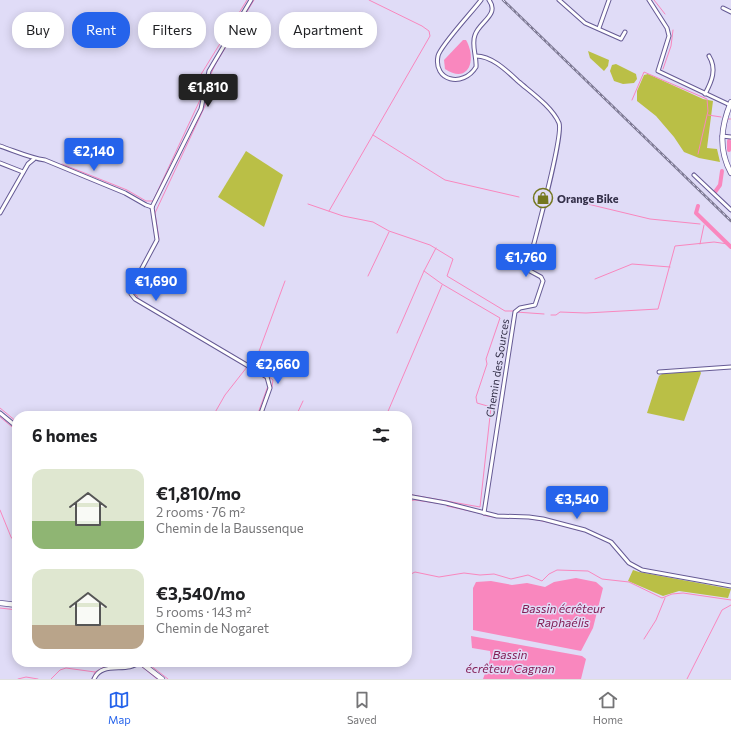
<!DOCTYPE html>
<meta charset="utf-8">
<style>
:root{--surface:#fff;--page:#f6f6f6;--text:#202124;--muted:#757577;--line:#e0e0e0;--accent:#2563eb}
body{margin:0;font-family:Commissioner,sans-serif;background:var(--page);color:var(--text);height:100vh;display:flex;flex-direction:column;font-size:15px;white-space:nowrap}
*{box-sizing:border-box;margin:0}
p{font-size:13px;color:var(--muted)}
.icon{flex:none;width:22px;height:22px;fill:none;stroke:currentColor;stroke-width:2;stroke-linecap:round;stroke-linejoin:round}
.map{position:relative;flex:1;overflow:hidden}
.side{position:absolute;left:12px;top:411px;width:400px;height:256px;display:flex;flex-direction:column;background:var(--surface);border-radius:16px;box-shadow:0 2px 10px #0003}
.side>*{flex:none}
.hud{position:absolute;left:12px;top:12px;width:400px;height:36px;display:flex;gap:8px}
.price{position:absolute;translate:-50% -34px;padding:0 9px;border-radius:4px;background:var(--accent);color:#fff;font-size:13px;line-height:26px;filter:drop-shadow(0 1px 2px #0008)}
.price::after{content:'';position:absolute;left:50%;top:24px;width:12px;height:9px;margin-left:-6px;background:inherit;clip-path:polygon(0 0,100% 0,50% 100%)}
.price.selected{background:#222;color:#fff}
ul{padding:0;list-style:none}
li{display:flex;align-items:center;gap:12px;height:100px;padding:0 20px}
li span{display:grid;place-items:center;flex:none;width:112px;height:80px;border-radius:12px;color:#555}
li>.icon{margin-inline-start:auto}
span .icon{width:48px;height:48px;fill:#fffc;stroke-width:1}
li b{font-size:17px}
h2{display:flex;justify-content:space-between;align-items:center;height:48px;padding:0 20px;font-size:17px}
.pill{padding:0 14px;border-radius:16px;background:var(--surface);box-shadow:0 2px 10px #0003;font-size:14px;line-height:36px}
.pill.selected{background:var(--accent);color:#fff}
.dock{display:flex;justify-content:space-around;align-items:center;height:56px;border-top:1px solid var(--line);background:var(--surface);font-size:11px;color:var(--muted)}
.dock a{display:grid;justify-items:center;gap:2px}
.dock .selected{color:var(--accent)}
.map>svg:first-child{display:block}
.green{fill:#babf46}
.water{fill:#f987be}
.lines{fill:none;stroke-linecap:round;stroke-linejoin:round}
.stream{stroke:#f987be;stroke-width:1}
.canal{stroke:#f987be;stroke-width:4}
.street-casing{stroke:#655a94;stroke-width:5}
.secondary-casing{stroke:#655a94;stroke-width:6}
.street{stroke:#fff;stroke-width:3}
.secondary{stroke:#fff;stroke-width:4.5}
.rail-casing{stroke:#7c7892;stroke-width:2.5}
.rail{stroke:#e0dcf7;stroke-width:1;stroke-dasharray:3;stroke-linecap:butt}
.labels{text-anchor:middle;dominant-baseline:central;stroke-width:3;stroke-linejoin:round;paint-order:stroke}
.poi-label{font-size:11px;font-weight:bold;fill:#35314a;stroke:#e0dcf7;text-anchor:start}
.street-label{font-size:11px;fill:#35314a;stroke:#e0dcf7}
.water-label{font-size:12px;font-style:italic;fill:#831e56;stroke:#e0dcf7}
</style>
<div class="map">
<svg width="731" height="679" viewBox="0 0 731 679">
<rect width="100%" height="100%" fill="#e0dcf7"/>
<g class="green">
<polygon points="588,51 609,60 608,66 604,71 590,58"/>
<polygon points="616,64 636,74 637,79 634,83 623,84 614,81 610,71 612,65"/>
<polygon points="648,74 703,99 713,101 707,148 717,149 720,162 699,158 684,152 674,137 656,116 637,101 637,91 644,75"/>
<polygon points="246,151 283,175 264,227 218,197"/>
<polygon points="700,371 701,373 684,421 647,413 659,376 662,374"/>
<polygon points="633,570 639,572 731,589 728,598 679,591 663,596 628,581"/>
</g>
<g class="water">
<path d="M 463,40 L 466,40 C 477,59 469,85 445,69 L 444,60 Z"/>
<polygon points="576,578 596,582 603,588 593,628 581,651 473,630 473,588 476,582 491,581 512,585 527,583 545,587 554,582"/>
<polygon points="471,636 582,656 586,659 581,679 483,679 491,657 490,651 472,648"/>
</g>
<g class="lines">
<g class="stream">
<polyline points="654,0 665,14"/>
<polyline points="663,69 671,46 673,30"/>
<polyline points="200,76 247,0"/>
<polyline points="632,100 644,72 707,99 708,111 698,154"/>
<polyline points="708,115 721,117"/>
<polyline points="728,119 731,119"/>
<polyline points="373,135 445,180 519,197"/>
<polyline points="62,164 127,190 146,201 153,201 200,100"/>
<polyline points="571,200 650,219 700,224"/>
<polyline points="308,204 343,216 373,222 389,231 430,245 453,259 447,276 505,311 513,311"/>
<polyline points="329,211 430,36 429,31 422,26 369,0"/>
<polyline points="159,239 155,213 205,106 210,76 215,65 254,0"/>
<polyline points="700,244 704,225"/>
<polyline points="368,276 389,232"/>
<polyline points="595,279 632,264 670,267"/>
<polyline points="138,297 134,293 134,287 157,242"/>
<polyline points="516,312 544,314"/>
<polyline points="551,315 556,315 560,312 586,313 658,309 675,246 714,242 728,244"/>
<polyline points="397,333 424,271 436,248"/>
<polyline points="251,369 266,379"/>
<polyline points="264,373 254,365 285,281"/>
<polyline points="268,376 273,380 272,387"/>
<polyline points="0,408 17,422"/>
<polyline points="213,416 225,395 247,367"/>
<polyline points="257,416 268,386"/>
<polyline points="296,416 303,401"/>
<polyline points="386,416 442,285"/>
<polyline points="0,417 17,431"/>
<polyline points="407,494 480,507 491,407 477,403 476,397 487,364 486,359 500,318 442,284 424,271"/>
<polyline points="407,501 415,500 443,504"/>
<polyline points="447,506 479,513"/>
<polyline points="0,510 11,537 17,545"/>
<path d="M 483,515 C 497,519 510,517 524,518 C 543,520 563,526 582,531"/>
<polyline points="407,576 415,572 439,577 464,573 480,575 494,574 511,579 528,575 542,581 549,574 557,570 588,571 602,579 629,582 662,598 672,594 683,593 731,600"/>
<polyline points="0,608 17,610"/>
<polyline points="644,639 656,620 665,598"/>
<polyline points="146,662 168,679"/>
<polyline points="141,666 157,679"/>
<polyline points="18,679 26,677 38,679"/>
<polyline points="51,679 60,670 66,668 95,672 106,666 124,666"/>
<polyline points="92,679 95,672"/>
<polyline points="687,679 722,610 731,605"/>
</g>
<g class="canal">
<polyline points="729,150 729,141"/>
<polyline points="715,192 720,185 722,171"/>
<polyline points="698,206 696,213 731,247"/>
</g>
<g class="street-casing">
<g id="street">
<path d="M 481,0 C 473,11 440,46 438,56 C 433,81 463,88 476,67 C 477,57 471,45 475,35 C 479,22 500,15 489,0"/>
<polyline points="559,0 585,23 621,39 625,32"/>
<polyline points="649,0 667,28 669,36 658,71 730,105"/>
<polyline points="723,8 731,12"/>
<polyline points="599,28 609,0"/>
<path d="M 476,56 C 492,56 507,71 519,82 C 532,93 552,107 559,123 C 564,136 533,246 528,266 L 530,271 L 541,277 L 543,281 L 535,305 L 520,308 L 515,312 L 484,513"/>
<path d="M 705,94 C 712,81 717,69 709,56"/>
<polyline points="722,136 731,137"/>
<path d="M 0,146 C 15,151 30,158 45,160 L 125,193 L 146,205 L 152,207"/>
<polyline points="0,163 23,172"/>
<polyline points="694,175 731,210"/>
<polyline points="152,207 157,240 133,285 131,294 135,299 267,377 270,388 260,416"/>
<polyline points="152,207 201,109 209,71 251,0"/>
<polyline points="0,213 28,164 34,159"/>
<polyline points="659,372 731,367"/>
<polyline points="0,413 17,427"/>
<polyline points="407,496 446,503 497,516 529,517 543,519 585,530 611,542 629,563 642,570 731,586"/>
<path d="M 94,679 C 102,660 127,674 140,662"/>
</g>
</g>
<g class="secondary-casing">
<g id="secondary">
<path d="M 731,102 C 721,126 718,149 731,173"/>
<polyline points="0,603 17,605"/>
<polyline points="140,662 162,679"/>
</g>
</g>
<use href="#street" class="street"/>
<use href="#secondary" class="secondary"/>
<g class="rail-casing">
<polyline id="rail" points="503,0 731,221"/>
</g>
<use href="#rail" class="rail"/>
</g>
<defs>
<g id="shop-ring" transform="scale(1)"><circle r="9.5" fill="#e0dcf7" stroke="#74771f" stroke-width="1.5"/><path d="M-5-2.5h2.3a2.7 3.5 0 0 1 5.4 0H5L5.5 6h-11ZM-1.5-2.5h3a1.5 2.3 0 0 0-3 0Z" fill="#74771f"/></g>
</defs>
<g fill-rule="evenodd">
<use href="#shop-ring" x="543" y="198"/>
</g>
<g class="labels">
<g class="poi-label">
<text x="557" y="198">Orange Bike</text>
</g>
<g class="street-label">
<text transform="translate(497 368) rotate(-81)">Chemin des Sources</text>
</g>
<g class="water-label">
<text x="563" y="608">Bassin écrêteur<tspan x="563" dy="14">Raphaélis</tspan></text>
<text x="510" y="654">Bassin<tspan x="510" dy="14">écrêteur Cagnan</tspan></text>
</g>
</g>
</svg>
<b class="price selected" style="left:208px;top:108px">€1,810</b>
<b class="price" style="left:94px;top:172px">€2,140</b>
<b class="price" style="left:526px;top:278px">€1,760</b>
<b class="price" style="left:156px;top:302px">€1,690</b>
<b class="price" style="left:278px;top:385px">€2,660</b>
<b class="price" style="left:577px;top:520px">€3,540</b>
<div class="hud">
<a class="pill">Buy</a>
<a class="pill selected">Rent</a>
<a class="pill">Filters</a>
<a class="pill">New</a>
<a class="pill">Apartment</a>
</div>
<section class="side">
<h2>6 homes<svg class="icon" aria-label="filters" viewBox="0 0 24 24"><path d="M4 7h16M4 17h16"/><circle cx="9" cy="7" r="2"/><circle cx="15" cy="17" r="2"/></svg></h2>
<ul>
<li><span style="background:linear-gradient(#dfe7d0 65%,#8fb573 0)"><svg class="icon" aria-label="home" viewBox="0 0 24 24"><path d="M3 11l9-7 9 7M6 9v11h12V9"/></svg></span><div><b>€1,810/mo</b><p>2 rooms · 76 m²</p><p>Chemin de la Baussenque</p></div></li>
<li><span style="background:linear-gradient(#dfe7d0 70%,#b9a48a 0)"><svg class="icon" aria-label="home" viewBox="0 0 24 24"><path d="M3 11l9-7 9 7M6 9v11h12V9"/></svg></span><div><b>€3,540/mo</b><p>5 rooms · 143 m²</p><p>Chemin de Nogaret</p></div></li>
</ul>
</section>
</div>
<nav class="dock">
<a class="selected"><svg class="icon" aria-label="map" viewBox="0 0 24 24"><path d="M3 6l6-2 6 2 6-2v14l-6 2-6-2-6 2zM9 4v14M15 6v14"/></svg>Map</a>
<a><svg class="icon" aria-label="saved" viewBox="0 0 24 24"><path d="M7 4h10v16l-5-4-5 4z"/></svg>Saved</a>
<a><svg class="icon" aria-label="home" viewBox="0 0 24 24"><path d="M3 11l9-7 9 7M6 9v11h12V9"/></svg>Home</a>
</nav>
